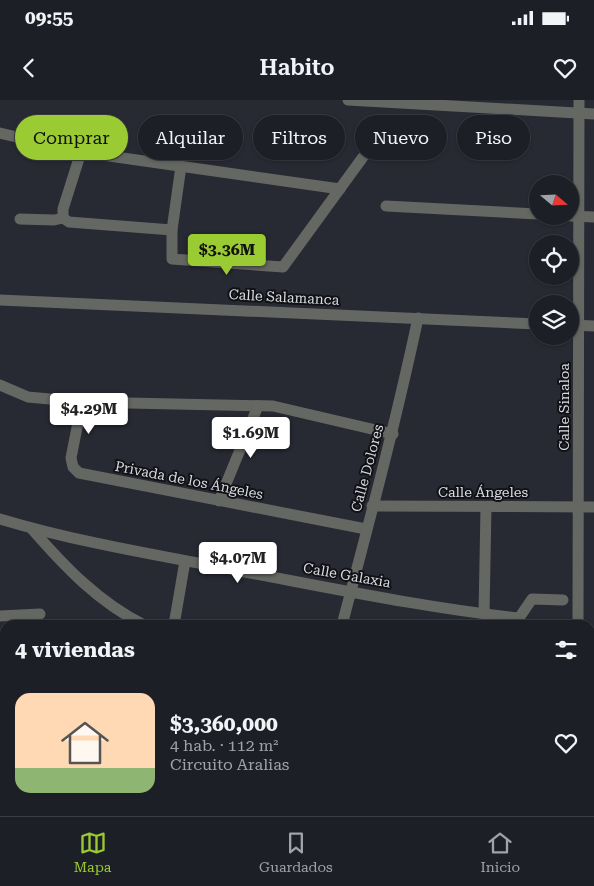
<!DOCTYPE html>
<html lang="es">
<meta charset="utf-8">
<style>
:root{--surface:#1d1f26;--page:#25272e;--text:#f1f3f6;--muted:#a0a2a7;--line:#3b3d43;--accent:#9bcb33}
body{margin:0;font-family:"Roboto Serif",serif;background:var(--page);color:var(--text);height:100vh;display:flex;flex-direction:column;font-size:19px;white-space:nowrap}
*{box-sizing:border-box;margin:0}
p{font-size:16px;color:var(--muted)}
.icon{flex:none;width:28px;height:28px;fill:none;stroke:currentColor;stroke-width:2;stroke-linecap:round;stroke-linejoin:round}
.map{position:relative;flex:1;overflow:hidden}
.sheet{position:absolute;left:0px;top:520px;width:595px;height:196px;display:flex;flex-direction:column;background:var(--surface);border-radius:15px 15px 0 0;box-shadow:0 1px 4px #0004,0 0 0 1px var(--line)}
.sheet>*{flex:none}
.guide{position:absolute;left:15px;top:15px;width:565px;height:45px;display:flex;gap:10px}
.needle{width:32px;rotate:109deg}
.tools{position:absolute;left:529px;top:75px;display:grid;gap:10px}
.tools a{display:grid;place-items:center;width:50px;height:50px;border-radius:50%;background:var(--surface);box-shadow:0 1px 4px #0004,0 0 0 1px var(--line);font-size:25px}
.price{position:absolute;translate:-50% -42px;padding:0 11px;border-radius:5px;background:#fff;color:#222;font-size:16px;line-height:32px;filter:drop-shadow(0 1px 2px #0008)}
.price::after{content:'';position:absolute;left:50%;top:30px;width:15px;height:11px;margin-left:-8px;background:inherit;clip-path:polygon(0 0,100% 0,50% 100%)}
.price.selected{background:var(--accent);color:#111}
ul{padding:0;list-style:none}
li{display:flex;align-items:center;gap:15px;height:125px;padding:0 15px}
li+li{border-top:1px solid var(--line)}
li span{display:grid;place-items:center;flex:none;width:140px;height:100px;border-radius:15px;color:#555}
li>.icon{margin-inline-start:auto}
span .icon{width:60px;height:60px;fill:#fffc;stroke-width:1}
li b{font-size:21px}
h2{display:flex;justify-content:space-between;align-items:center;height:60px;padding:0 15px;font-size:21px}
.chip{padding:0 18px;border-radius:22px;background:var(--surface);box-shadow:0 1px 4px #0004,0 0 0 1px var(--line);font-size:18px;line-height:45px}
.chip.selected{background:var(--accent);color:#111}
.status{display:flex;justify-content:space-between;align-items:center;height:35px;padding:0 25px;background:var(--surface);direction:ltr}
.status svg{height:14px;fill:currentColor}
header{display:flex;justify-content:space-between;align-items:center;height:65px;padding:0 15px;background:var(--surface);font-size:22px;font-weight:600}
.dock{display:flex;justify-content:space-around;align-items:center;height:70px;border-top:1px solid var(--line);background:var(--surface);font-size:14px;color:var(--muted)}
.dock a{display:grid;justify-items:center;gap:2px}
.dock .selected{color:var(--accent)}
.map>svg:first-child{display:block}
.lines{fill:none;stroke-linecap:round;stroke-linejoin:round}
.street{stroke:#656762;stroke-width:11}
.labels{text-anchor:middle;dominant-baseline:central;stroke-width:4;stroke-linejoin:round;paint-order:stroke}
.street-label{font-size:14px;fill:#d9dbe1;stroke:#111216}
</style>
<div class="status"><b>09:55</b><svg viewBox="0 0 49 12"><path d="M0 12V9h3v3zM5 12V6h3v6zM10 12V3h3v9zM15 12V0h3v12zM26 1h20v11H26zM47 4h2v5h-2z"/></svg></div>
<header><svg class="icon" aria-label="back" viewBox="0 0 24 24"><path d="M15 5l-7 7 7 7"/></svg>Habito<svg class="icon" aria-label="heart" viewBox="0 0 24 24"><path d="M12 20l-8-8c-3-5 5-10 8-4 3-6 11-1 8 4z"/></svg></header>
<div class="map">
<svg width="594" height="716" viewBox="0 0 594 716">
<rect width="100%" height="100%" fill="#272933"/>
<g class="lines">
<g class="street">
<polyline points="348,0 594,14"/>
<polyline points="0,33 81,52 340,89"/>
<polyline points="181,66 172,130 172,159 283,167 363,57"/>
<polyline points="386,106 538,114"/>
<polyline points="570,116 594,117"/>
<polyline points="63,118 69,122 172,130"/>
<polyline points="63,118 63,109 81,52"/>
<polyline points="20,119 54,120 63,118"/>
<polyline points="0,200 538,224"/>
<polyline points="570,225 594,226"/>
<polyline points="0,285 28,297 82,302 273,306 393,334"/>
<polyline points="82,302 71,358 73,367 79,373 366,429"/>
<polyline points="219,401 258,306"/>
<polyline points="372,406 594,407"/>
<path d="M 0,419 C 80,443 163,456 245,472 C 336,489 427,508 519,518 L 532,499 L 563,500"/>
<path d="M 31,428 C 64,466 98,502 144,525"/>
<polyline points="484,514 486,407"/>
<polyline points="0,516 40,514"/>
<polyline points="174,525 185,461"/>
<path d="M 342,525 C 369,423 396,321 418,218"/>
<polyline points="578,525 579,0"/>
<polyline points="0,617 5,617"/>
<polyline points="580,711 580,716"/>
<polyline points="17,716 19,711"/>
<polyline points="94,716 96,711"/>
<polyline points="293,716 295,711"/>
</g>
</g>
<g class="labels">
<g class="street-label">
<text transform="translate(284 197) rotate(3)">Calle Salamanca</text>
<text transform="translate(564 307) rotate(-90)">Calle Sinaloa</text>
<text transform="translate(367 368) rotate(-75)">Calle Dolores</text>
<text transform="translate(189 380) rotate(11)">Privada de los Ángeles</text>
<text x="483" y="392">Calle Ángeles</text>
<text transform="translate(347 475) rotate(10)">Calle Galaxia</text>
</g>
</g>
</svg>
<div class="tools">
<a><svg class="needle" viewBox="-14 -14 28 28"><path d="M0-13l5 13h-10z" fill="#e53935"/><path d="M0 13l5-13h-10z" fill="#a0a2a7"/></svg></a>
<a><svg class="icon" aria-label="locate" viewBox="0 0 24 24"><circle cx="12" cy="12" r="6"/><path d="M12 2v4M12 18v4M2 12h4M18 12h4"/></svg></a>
<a><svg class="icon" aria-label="layers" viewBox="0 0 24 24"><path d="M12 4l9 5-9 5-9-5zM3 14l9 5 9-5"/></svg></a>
</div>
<b class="price selected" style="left:227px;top:176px">$3.36M</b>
<b class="price" style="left:89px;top:335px">$4.29M</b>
<b class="price" style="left:251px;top:359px">$1.69M</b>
<b class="price" style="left:238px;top:484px">$4.07M</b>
<div class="guide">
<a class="chip selected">Comprar</a>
<a class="chip">Alquilar</a>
<a class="chip">Filtros</a>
<a class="chip">Nuevo</a>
<a class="chip">Piso</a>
</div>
<section class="sheet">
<h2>4 viviendas<svg class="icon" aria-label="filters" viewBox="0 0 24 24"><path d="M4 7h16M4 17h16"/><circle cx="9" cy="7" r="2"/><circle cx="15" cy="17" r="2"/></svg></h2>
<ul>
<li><span style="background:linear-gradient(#ffd9b3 75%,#8fb573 0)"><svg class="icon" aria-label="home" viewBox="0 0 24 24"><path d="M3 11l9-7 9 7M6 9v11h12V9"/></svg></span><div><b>$3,360,000</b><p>4 hab. · 112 m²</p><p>Circuito Aralias</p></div><svg class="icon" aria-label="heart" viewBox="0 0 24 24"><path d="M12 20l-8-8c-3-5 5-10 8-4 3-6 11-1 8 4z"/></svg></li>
</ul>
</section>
</div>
<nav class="dock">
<a class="selected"><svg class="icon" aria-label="map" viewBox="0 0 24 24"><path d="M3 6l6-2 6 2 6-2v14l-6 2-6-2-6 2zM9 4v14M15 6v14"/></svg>Mapa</a>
<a><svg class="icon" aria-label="saved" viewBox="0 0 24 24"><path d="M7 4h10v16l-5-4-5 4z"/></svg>Guardados</a>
<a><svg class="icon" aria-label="home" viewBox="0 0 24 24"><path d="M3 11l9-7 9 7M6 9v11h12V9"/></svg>Inicio</a>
</nav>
